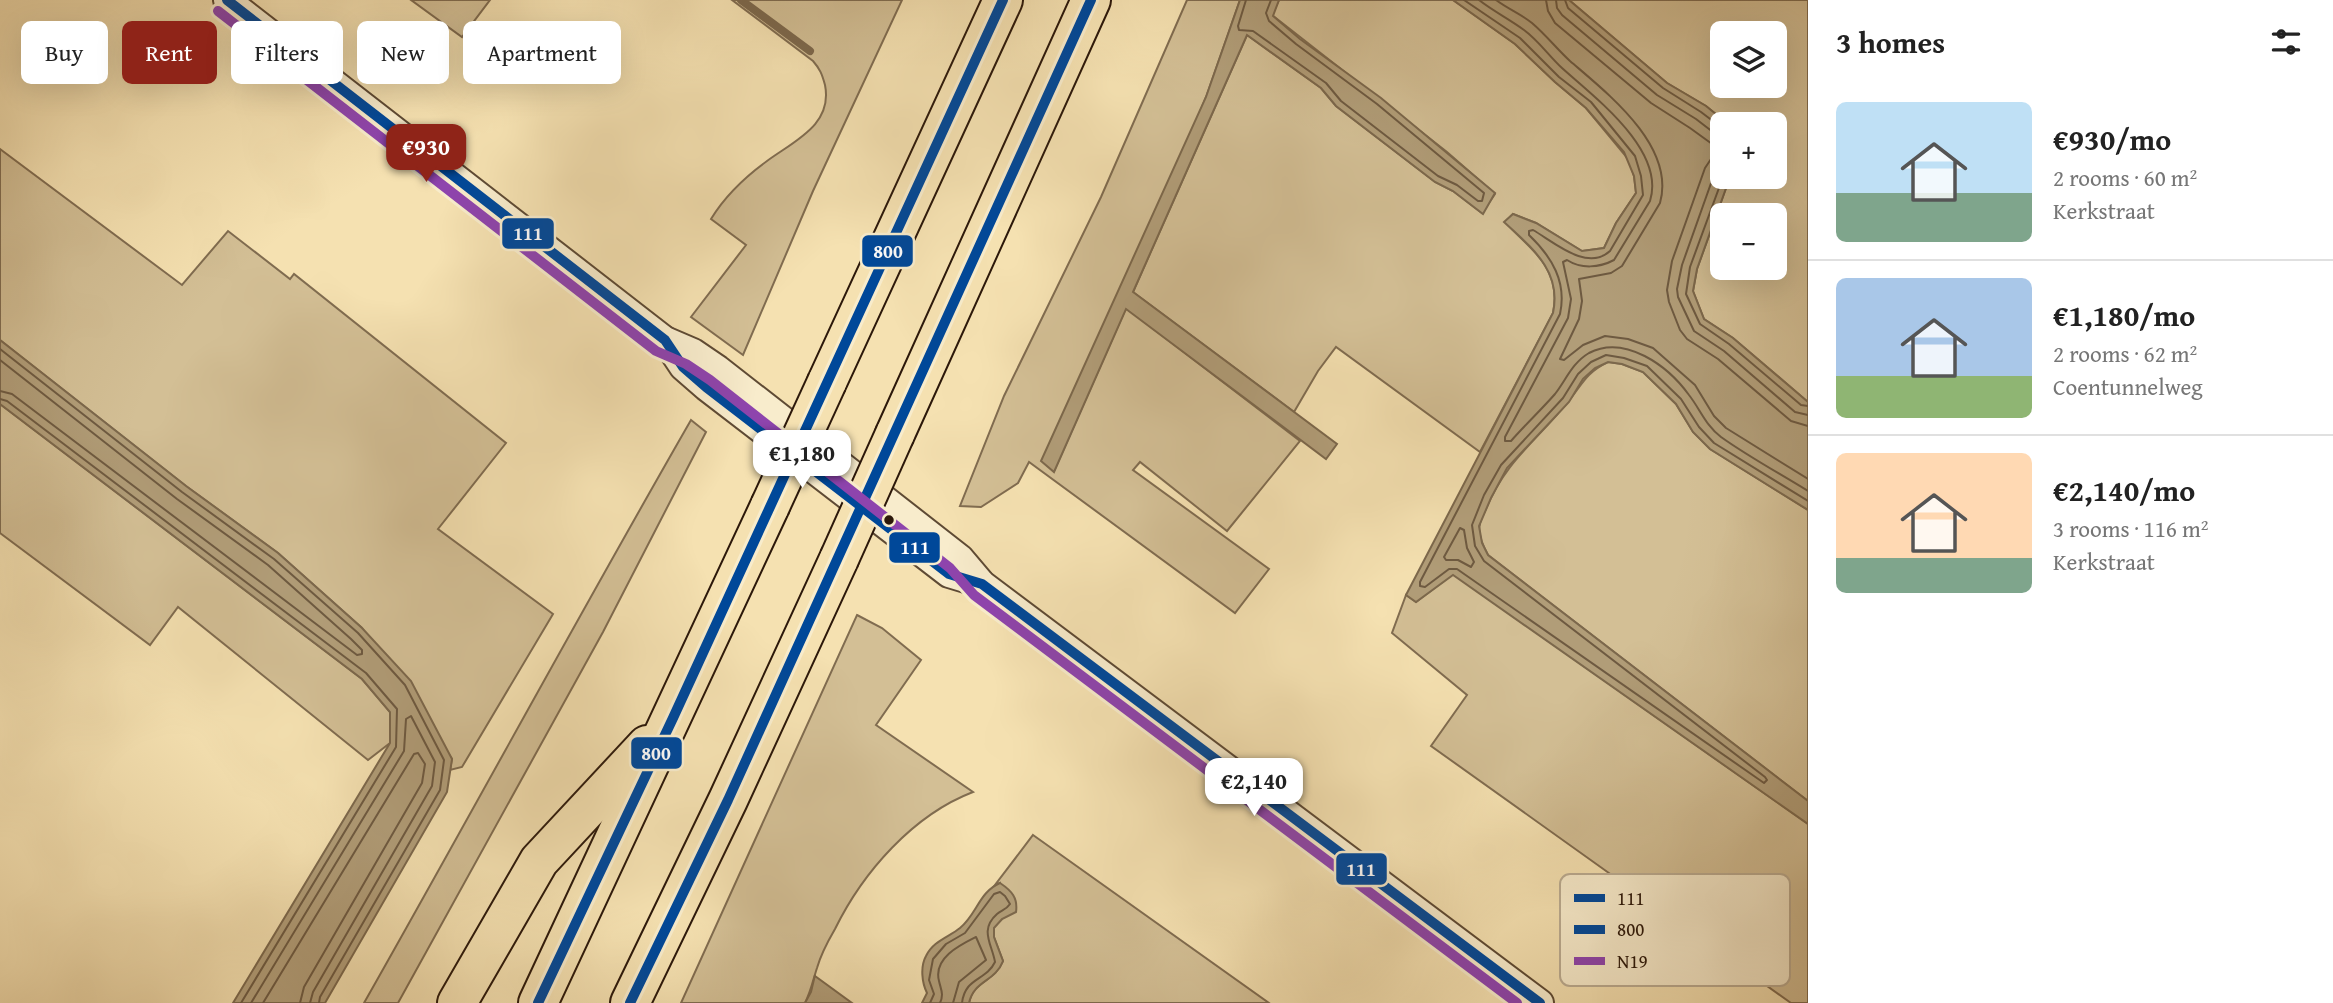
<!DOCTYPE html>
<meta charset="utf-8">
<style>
:root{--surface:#fff;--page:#f2f2f2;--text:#222;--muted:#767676;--line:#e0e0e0;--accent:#8f2418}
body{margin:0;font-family:"Gentium Book Plus",serif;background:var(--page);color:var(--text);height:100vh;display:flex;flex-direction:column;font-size:26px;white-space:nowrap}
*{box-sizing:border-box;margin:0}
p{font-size:23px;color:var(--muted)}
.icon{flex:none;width:38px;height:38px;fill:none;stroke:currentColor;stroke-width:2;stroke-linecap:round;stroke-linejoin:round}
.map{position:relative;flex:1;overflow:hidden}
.details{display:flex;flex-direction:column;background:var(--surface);width:525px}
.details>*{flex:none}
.hud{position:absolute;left:21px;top:21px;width:665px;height:63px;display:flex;gap:14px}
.controls{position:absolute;left:1710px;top:21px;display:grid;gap:14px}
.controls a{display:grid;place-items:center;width:77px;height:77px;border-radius:10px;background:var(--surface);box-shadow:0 7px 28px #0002;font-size:35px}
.price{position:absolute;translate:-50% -60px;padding:0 16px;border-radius:14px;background:#fff;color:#222;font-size:23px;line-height:46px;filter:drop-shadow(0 2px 4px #0008)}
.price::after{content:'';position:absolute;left:50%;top:42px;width:21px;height:16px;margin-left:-10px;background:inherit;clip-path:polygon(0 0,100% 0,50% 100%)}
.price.current{background:var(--accent);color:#fff}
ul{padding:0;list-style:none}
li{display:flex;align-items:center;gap:21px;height:175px;padding:0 28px}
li+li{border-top:2px solid var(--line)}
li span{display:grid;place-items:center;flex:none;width:196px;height:140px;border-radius:10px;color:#555}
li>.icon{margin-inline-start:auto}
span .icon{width:84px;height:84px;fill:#fffc;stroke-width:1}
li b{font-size:30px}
h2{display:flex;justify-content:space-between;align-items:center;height:84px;padding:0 28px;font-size:30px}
.tag{padding:0 24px;border-radius:10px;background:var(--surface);box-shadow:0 7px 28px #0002;font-size:24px;line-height:63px}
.tag.current{background:var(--accent);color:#fff}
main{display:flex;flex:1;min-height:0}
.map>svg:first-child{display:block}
.green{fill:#d3bf95;stroke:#806c50;stroke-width:2;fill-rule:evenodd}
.water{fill:#b19d78;stroke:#7c684c;stroke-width:2}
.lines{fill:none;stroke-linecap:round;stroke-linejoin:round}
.shore{stroke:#6e5a41;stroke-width:2}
.stream{stroke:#7c684c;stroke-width:8}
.tertiary-casing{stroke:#5e4a34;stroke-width:30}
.motorway-casing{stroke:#2c180a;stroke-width:42}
.tertiary{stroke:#f8eccc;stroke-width:26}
.motorway{stroke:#f5e1b1;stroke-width:38}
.motorway-bridge-casing{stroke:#2c180a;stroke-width:42;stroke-linecap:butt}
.motorway-bridge{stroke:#f5e1b1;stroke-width:38}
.bus-1-casing{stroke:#f8eccc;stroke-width:16}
.bus-2-casing{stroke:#f8eccc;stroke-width:16}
.bus-3-casing{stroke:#f8eccc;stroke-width:16}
.bus-1{stroke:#004899;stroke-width:10}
.bus-2{stroke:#004899;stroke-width:10}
.bus-3{stroke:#8e44ad;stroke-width:10}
.bus-dot{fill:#2c180a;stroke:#f8eccc;stroke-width:2.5}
.key{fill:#f8eccc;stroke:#bbac92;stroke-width:2}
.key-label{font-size:19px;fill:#2c180a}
.line-badge{stroke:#f8eccc;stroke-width:2.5}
.badge-label{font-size:19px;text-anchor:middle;font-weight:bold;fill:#fff}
</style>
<main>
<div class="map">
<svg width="1808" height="1003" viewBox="0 0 1808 1003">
<rect width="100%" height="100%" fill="#f5e1b1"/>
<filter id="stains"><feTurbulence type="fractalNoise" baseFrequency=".00286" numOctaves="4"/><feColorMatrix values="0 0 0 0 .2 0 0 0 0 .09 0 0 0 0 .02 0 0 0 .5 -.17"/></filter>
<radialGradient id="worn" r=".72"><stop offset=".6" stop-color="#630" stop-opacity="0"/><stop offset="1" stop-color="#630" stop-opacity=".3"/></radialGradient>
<g class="green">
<polygon points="411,0 490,0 462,37"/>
<path d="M 732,0 L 902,0 L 813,191 L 743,355 L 691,317 L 746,245 L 711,219 C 725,196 745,177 767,161 C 794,141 833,125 825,85 C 822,74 820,69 813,61 Z"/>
<polygon points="1187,0 1240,0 1206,97 1054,471 1126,308 1300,441 1227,531 1140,462 1133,470 1269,569 1235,613 1029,462 1018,483 981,507 960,506 1004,396 1101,197"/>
<path d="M 1279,0 L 1453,0 L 1515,44 L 1555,82 L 1586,108 L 1629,160 L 1634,176 L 1636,193 L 1616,223 L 1604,248 L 1582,251 L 1536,223 L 1513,214 L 1505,222 C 1531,250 1562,268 1553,313 L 1480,452 L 1336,347 L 1318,371 L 1294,412 L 1133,292 L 1247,35 L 1321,88 L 1336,106 L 1435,182 L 1453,191 L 1482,213 L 1495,194 L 1447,152 L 1272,15 Z"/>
<path d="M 1569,0 L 1808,0 L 1808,402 L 1733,338 L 1704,319 L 1693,291 L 1697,269 L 1730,177 L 1774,177 L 1774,124 L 1728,124 L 1706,106 L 1667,83 ZM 1722,33 L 1774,33 L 1774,86 L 1722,86 ZM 1722,215 L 1774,215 L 1774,268 L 1722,268 Z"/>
<polygon points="0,149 182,285 228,231 290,279 294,274 506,443 438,529 553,614 462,767 450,770 452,759 362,628 278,553 186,486 0,340"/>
<path d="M 1608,362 L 1622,364 L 1643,372 L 1676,404 L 1693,432 L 1710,449 L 1808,510 L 1808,801 L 1488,555 C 1483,546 1477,534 1480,524 C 1480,520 1484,514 1486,509 C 1505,462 1536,441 1567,403 C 1582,385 1585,373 1608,362 Z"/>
<polygon points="0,404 362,679 390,712 390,743 368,760 178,607 150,645 0,533"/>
<path d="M 691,420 L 706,432 L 603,632 L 398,1003 L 364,1003 C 474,809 580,613 691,420 Z"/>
<polygon points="1453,574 1808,824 1808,1003 1791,1003 1431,746 1467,695 1392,633 1406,595 1416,602"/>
<path d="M 857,615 L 882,628 L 921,660 L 876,725 L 973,792 C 913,815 863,872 835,929 C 828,941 821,954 817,968 C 813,980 811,991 805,1003 L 681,1003 Z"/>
<path d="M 1033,835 L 1269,1003 L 969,1003 C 974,979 994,983 1003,961 L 994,937 L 994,927 L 1002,919 L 1000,883 L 995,885 Z"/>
</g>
<g class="water">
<polygon points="1240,0 1279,0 1273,16 1300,39 1381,98 1495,193 1483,214 1453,191 1435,182 1336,106 1321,88 1247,35 1133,292 1337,444 1326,459 1126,309 1054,472 1041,461 1206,97"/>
<path d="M 1453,0 L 1569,0 L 1667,83 L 1706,106 L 1728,124 L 1722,124 L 1722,177 L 1730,177 L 1697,269 L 1693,291 L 1704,319 L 1733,338 L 1808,402 L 1808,510 L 1710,449 L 1693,432 L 1676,404 L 1643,372 L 1622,364 L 1608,362 L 1595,368 L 1583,379 L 1569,402 L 1507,468 L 1491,498 L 1479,526 L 1482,543 L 1488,555 L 1808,801 L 1808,824 L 1453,575 L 1416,602 L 1406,595 L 1553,313 C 1562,271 1532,248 1504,222 L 1513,214 L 1536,223 L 1582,251 L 1604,248 L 1616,223 L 1636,193 L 1634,176 L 1624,152 L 1586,108 L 1555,82 L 1515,44 Z"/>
<polygon points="0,340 186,486 278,553 362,628 411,681 452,759 447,792 325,1003 233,1003 390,743 390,712 362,679 0,404"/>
<path d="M 1000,883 C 1012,891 1018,898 1016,912 L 1002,919 L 994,928 L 994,937 L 1003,961 C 995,982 974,980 969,1003 L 922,1003 L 927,993 C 922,983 920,967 926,956 C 933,941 949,937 960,928 C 977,914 979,892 1000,883 Z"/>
<polygon points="815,975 815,976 852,1003 805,1003 811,992"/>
</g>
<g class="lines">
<g class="shore">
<polyline points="1246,0 1238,26 1239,30 1253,31 1326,83 1341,101 1438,176 1457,185 1478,201 1482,201 1484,193 1377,104 1296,44 1269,21 1266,13 1271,0"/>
<path d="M 1464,0 L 1520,38 L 1559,77 L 1591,102 L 1635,156 L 1641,176 L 1643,195 L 1610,251 C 1587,272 1554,242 1533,230 L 1529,231 L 1529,235 C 1552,257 1567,282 1560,314 L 1420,582 L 1420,586 L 1425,587 L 1449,569 L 1457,569 L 1764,783 L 1767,780 L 1765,777 L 1484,561 L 1475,546 L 1472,525 L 1484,495 L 1501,465 L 1563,398 L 1578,374 L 1591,362 L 1606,355 L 1624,358 L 1647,366 L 1681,399 L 1699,427 L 1714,443 L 1808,501"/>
<path d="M 1479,0 C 1493,11 1509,19 1524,30 C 1538,40 1549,56 1562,68 C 1594,97 1666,150 1650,201 L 1614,260 C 1599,268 1581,269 1567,260 L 1563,262 L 1571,299 L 1568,318 L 1505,437 L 1505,441 L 1511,441 C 1525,425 1541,410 1555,394 C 1566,380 1572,363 1589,353 C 1625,334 1668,366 1689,395 C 1700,409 1706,426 1721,437 C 1749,457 1779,473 1808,491"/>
<path d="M 1496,0 C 1508,9 1521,14 1532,23 C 1546,35 1557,49 1570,61 C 1607,93 1676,146 1660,203 L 1622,266 L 1611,273 L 1579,279 L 1582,301 L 1579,319 L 1560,359 L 1564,360 L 1583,345 L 1605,336 L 1628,339 L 1653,348 L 1695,385 L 1714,416 L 1726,428 L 1808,479"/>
<polyline points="1546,0 1548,11 1555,23 1651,103 1690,128 1719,149 1719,153 1711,159 1705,168 1672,261 1667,290 1669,302 1680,330 1687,339 1718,359 1791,421 1808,426"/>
<polyline points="1556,0 1557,8 1562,15 1657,95 1696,119 1722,139"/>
<polyline points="1565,0 1568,8 1663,88 1701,112 1722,128"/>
<polyline points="1722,164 1715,172 1682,265 1677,289 1678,297 1694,331 1724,351 1795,412 1808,415"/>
<polyline points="1723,177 1690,267 1686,294 1700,324 1729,344 1801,405 1808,406"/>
<polyline points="0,349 182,492 274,559 358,633 405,685 444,760 440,790 320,997 319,1003"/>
<polyline points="0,360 177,499 268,565 351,639 362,650 362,654 357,655 12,394 0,391"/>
<polyline points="0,399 7,401 366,673 397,709 396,747 241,1003"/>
<polygon points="1460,528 1464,530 1467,548 1474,562 1471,567 1458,560 1446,560 1444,557"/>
<polyline points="251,1003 404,751 406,719 411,716 435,762 432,786 313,992 310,1003"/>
<polyline points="263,1003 414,754 418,753 425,764 422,783 304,987 300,1003"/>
<path d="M 930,1003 L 934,994 L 929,980 L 933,959 L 946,944 L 965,933 L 994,894 L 1000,892 L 1005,896 L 1010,904 C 1006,910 1002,910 997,914 C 979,930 992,944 995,962 C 986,981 965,977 962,1003"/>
<path d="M 940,1003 C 944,994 941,990 939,981 C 933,958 960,945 976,937 L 986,960 L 959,982 L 953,1003"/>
</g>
<polyline class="stream" points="741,0 810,51"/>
<g class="tertiary-casing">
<g id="tertiary">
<polyline points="227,0 665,340 693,352 718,369 960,558 982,584 1540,1003"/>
<polyline points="665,340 683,367 706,387 949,574 982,584"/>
</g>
</g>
<g class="motorway-casing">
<g id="motorway">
<polyline points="827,382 1003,0"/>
<polyline points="895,434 1091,0"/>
<polyline points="457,1003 539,861 647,745"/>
<polyline points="538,1003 770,506"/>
<polyline points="630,1003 728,800 839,559"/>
</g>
</g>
<use href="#tertiary" class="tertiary"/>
<use href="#motorway" class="motorway"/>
<g class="motorway-bridge-casing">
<g id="motorway-bridge">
<polyline points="770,506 827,382"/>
<polyline points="839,559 895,434"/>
</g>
</g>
<use href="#motorway-bridge" class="motorway-bridge"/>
<g class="bus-1-casing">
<polyline id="bus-1" points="227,0 665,340 683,367 706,387 949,574 982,584 1540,1003"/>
</g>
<g class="bus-2-casing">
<g id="bus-2">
<polyline points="538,1003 673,718 1003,0"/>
<polyline points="630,1003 728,800 1091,0"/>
</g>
</g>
<g class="bus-3-casing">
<polyline id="bus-3" points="218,11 656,351 686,364 710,380 950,568 974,595 1517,1003"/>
</g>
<use href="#bus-1" class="bus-1"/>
<use href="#bus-2" class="bus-2"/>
<use href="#bus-3" class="bus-3"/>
</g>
<circle class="bus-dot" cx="889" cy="520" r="6"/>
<rect x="1560" y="874" width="230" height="112" rx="10" class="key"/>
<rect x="1574" y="894" width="31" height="8" fill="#004899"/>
<rect x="1574" y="925" width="31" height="9" fill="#004899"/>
<rect x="1574" y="957" width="31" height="8" fill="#8e44ad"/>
<g class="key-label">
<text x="1617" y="905">111</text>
<text x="1617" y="936">800</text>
<text x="1617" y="968">N19</text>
</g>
<g class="line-badge">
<rect x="501" y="217" width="54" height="33" rx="7" fill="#004899"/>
<rect x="861" y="234" width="53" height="34" rx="7" fill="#004899"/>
<rect x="888" y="531" width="53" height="33" rx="7" fill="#004899"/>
<rect x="630" y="736" width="53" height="34" rx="7" fill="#004899"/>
<rect x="1335" y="852" width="53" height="34" rx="7" fill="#004899"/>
</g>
<g class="badge-label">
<text x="528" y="240">111</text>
<text x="888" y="258">800</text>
<text x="915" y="554">111</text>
<text x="656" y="760">800</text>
<text x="1361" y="876">111</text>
</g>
<rect width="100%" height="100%" filter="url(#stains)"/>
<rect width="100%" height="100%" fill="url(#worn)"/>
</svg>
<div class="controls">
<a><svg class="icon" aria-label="layers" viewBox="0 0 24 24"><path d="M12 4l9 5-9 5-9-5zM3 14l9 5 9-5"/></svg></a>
<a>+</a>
<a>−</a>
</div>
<b class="price current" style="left:426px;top:184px">€930</b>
<b class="price" style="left:802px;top:490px">€1,180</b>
<b class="price" style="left:1254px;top:818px">€2,140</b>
<div class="hud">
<a class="tag">Buy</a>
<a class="tag current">Rent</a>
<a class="tag">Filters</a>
<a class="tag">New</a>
<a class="tag">Apartment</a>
</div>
</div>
<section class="details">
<h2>3 homes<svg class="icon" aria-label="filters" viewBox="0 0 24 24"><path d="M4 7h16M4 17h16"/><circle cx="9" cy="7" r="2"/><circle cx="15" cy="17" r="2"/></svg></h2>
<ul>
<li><span style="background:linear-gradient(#bfe0f5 65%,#7fa58c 0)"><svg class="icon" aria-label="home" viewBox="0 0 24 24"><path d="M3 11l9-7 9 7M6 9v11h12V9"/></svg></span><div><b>€930/mo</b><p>2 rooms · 60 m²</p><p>Kerkstraat</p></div></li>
<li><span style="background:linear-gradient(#a9c7e8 70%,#8fb573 0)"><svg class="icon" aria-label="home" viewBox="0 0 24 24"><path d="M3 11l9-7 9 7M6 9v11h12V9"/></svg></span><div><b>€1,180/mo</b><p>2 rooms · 62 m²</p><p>Coentunnelweg</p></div></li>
<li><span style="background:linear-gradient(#ffd9b3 75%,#7fa58c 0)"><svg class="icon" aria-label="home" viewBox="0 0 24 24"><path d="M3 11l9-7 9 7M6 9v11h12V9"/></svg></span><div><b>€2,140/mo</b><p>3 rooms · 116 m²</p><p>Kerkstraat</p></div></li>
</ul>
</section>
</main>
